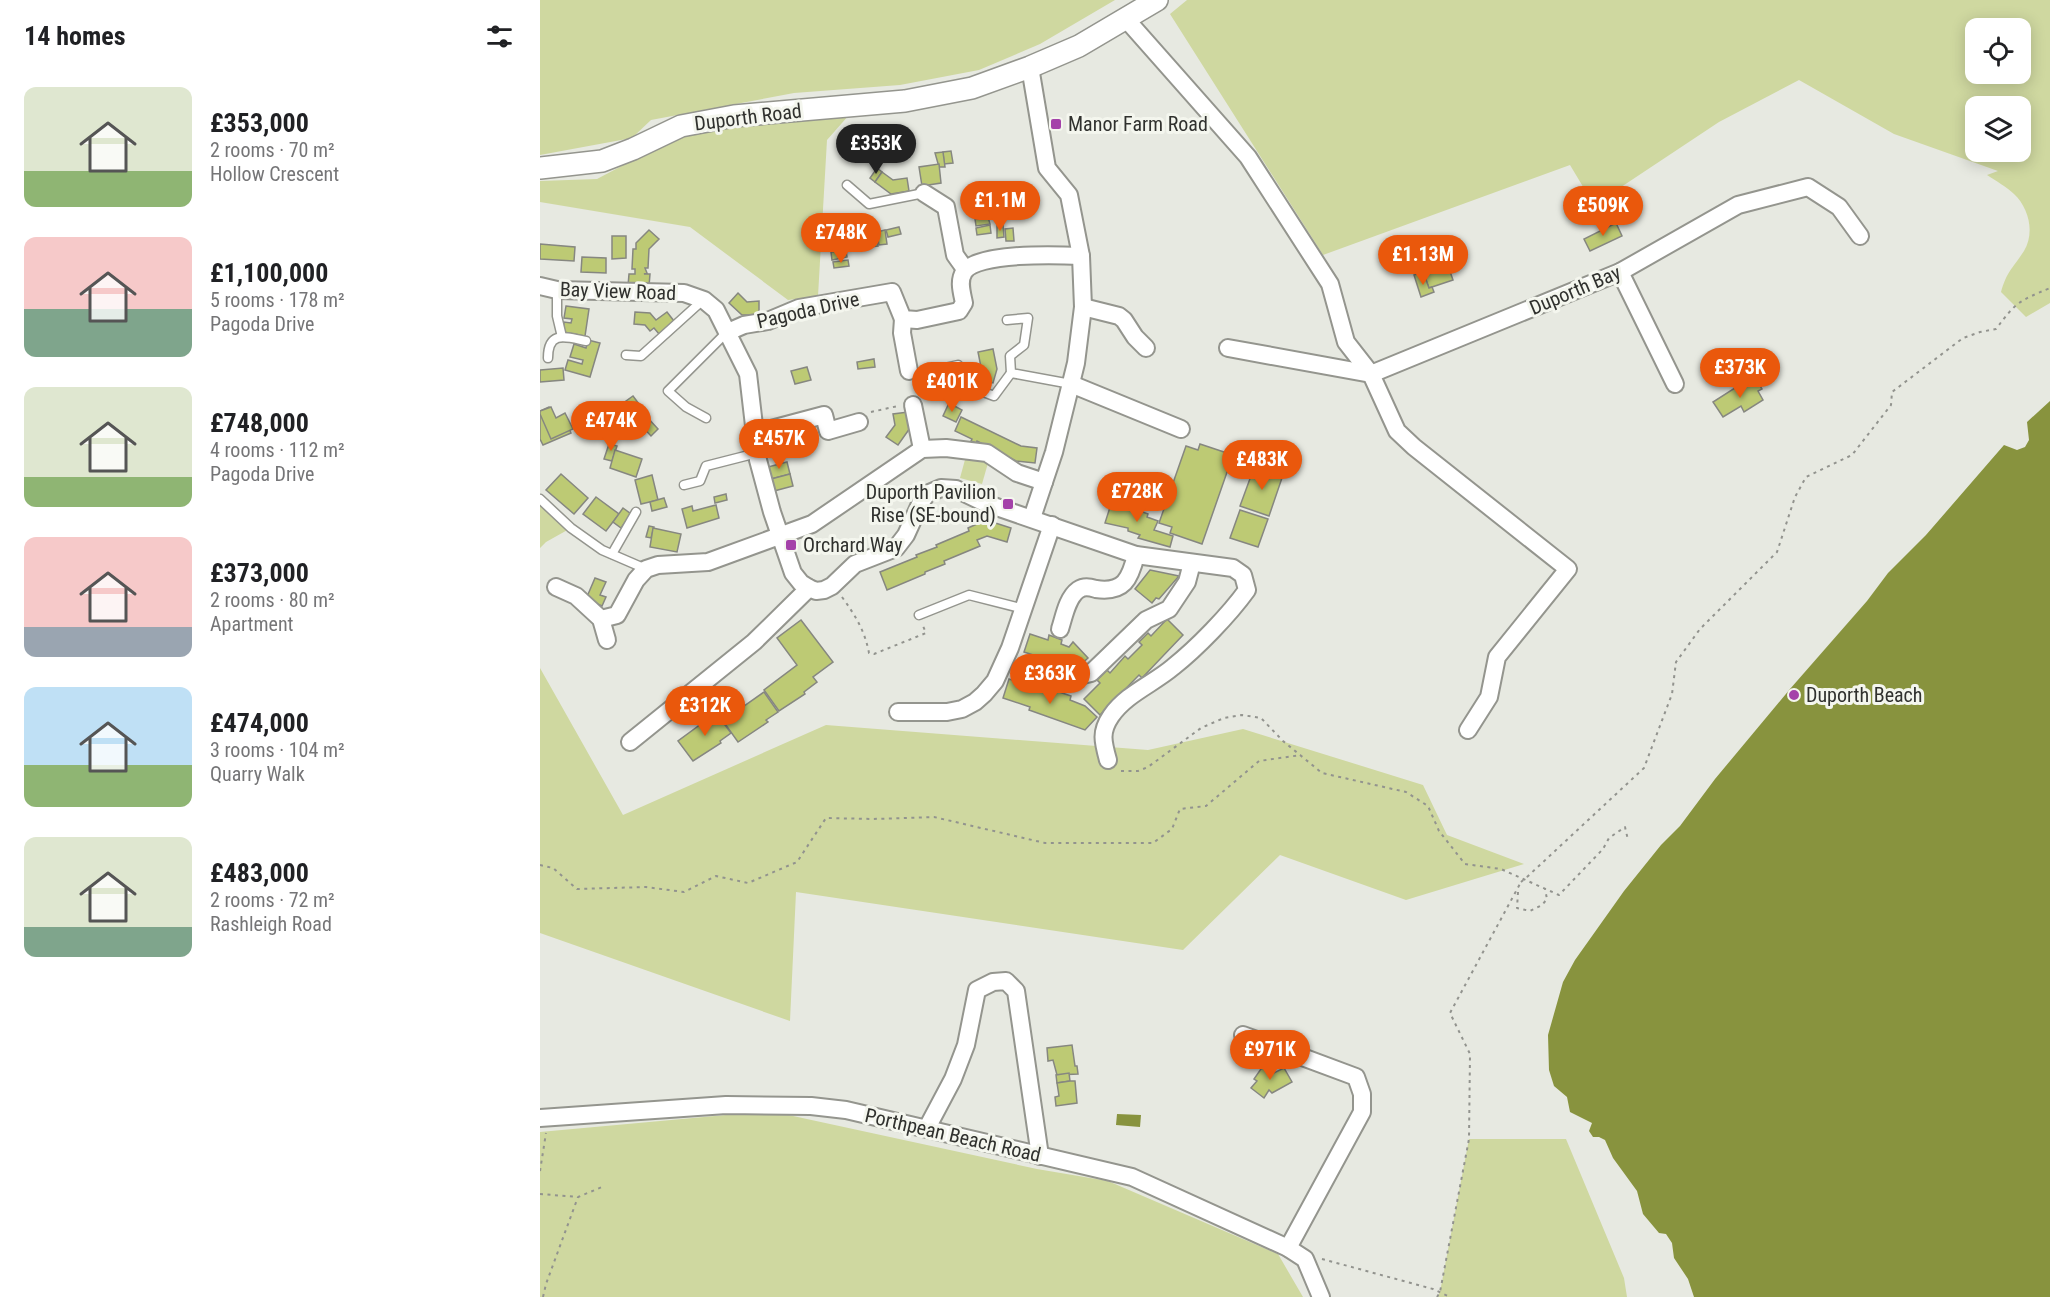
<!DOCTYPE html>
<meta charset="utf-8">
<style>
:root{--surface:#fff;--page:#f2f2f2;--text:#202124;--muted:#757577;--accent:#ea580c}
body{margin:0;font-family:"Roboto Condensed",sans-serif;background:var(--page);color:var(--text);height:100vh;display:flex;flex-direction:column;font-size:22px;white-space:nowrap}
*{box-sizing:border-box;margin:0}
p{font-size:20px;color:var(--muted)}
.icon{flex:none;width:33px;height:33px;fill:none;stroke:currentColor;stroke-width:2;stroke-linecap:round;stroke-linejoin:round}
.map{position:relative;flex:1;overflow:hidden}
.sheet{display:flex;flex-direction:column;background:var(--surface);width:540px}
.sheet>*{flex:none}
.buttons{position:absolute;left:1425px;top:18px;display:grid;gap:12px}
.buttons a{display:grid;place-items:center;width:66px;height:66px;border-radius:12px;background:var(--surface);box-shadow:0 3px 15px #0003;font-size:30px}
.price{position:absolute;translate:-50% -51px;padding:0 14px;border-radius:21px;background:var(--accent);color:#fff;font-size:20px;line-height:39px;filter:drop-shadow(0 2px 3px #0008)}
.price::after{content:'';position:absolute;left:50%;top:36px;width:18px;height:14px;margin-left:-9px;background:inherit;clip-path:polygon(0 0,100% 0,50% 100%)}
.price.on{background:#222;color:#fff}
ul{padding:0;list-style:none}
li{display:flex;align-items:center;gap:18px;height:150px;padding:0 24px}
li span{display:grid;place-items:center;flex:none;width:168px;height:120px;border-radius:12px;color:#555}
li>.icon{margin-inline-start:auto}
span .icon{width:72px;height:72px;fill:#fffc;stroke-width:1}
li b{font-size:26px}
h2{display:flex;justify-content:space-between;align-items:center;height:72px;padding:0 24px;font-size:26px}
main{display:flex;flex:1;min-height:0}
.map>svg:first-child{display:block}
.green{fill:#cfd8a0;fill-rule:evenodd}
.water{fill:#88933e}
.building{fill:#bdca74;stroke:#868780;stroke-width:1.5}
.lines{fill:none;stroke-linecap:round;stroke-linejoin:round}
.service-casing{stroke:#94958e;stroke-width:11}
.minor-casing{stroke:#94958e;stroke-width:20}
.tertiary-casing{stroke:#94958e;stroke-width:24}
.path{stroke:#92938e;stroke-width:2;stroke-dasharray:3 4.5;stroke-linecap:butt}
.service{stroke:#fff;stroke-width:8}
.minor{stroke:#fff;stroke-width:16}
.tertiary{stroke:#fff;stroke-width:21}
.path-bridge{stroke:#92938e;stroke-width:2;stroke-dasharray:3 4.5;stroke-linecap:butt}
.poi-dot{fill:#a442a9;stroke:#f4f6ee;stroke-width:2}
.labels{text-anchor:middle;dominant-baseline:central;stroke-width:6;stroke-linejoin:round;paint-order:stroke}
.street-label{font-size:20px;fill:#30312e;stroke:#f4f6ee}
.poi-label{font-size:20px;fill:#30312e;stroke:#f4f6ee;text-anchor:start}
</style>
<main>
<section class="sheet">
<h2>14 homes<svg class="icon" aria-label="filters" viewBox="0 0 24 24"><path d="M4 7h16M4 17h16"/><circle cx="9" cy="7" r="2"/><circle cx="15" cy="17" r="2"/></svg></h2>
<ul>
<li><span style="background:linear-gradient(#dfe7d0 70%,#8fb573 0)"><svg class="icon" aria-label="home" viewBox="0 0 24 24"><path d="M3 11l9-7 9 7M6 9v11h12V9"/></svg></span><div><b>£353,000</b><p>2 rooms · 70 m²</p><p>Hollow Crescent</p></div></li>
<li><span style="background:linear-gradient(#f6c9c9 60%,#7fa58c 0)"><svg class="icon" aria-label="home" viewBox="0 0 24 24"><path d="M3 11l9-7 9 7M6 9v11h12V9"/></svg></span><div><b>£1,100,000</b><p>5 rooms · 178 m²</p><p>Pagoda Drive</p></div></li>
<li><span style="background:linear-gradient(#dfe7d0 75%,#8fb573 0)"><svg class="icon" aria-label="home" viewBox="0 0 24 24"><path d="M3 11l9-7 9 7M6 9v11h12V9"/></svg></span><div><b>£748,000</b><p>4 rooms · 112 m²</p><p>Pagoda Drive</p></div></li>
<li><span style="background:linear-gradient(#f6c9c9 75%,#9aa5b1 0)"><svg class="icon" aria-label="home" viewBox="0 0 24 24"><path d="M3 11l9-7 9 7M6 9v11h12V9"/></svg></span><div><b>£373,000</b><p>2 rooms · 80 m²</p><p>Apartment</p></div></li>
<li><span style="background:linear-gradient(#bfe0f5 65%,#8fb573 0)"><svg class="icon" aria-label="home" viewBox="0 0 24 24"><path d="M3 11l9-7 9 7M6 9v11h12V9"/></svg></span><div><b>£474,000</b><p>3 rooms · 104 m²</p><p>Quarry Walk</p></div></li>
<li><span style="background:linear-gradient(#dfe7d0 75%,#7fa58c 0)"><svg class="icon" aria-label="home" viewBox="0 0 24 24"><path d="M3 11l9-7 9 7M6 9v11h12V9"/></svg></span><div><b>£483,000</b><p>2 rooms · 72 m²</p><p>Rashleigh Road</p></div></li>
</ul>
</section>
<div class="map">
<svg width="1510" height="1297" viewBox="0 0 1510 1297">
<rect width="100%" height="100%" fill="#e7e9e1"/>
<g class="green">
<polygon points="0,0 575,0 500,44 439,70 360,85 254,93 111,120 92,138 0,155"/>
<path d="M 647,0 L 1510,0 L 1510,303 L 1486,317 L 1461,292 C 1467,271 1473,268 1484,251 C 1495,233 1489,208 1474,194 C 1467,187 1456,181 1447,175 L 1458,171 L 1354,134 L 1259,80 L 1179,122 L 1054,205 L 1030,165 L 783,255 L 630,14 ZM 1436,28 L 1480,28 L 1480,74 L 1436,74 ZM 1436,106 L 1480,106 L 1480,152 L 1436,152 Z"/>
<polygon points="309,115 287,140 278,296 248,300 150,227 0,202 0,181 57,179 148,131"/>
<polygon points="426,456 448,463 442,484 420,478"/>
<polygon points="0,499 31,528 6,542 0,548"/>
<polygon points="0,668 83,815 286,725 608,750 703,729 883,785 907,835 984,864 866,900 740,855 643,950 256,892 250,1021 0,933"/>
<polygon points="230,1111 497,1169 568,1181 738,1254 763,1297 0,1297 0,1132"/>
<polygon points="929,1139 1026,1139 1084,1278 1087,1297 897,1297 900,1292"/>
</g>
<g class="water">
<polygon points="1510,401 1510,1297 1154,1297 1148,1279 1134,1258 1132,1243 1126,1234 1119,1233 1103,1214 1097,1191 1073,1158 1065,1140 1059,1137 1053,1137 1049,1131 1052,1123 1030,1112 1027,1097 1014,1086 1009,1070 1008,1035 1023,982 1035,960 1084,891 1121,845 1140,826 1175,779 1250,689 1327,601 1348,573 1386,535 1464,445 1477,450 1485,447 1489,440 1487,422"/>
<polygon points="577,1114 601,1115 600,1127 576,1125"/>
</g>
<g class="building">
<polygon points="411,151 413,163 404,164 403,152"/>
<polygon points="403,152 405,167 399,167 395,153"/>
<polygon points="399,164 401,183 382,186 379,167"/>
<polygon points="337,168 342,172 335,182 330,178"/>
<polygon points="342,172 353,180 367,178 369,191 351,194 335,182"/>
<polygon points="448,217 450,224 436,226 435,219"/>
<polygon points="1076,223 1082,236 1050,251 1044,239"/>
<polygon points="450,225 451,233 437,235 436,228"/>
<polygon points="463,225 464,237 457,238 457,226"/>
<polygon points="359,227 361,234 348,237 346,230"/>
<polygon points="473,228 474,241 466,241 465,229"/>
<polygon points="109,230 119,239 109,249 108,268 105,268 107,273 104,274 110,274 109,286 88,286 89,274 95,274 95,269 92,269 93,249 96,249 96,243"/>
<polygon points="345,230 347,244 339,245 337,232"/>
<polygon points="336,232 338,246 330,247 329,233"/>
<polygon points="72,236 86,236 86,258 72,259"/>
<polygon points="0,244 35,247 34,261 0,259"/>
<polygon points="306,250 307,257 292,260 291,252"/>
<polygon points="42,257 66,258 66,273 41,272"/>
<polygon points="905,257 913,280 889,288 881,266"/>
<polygon points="308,260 309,266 294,268 293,262"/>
<polygon points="880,273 882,278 885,277 889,288 892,287 894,292 881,297 874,275"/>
<polygon points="198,293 207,302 219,301 219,315 202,315 189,303"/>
<polygon points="26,306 49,309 45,336 23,332 24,322 31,323 32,319 24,318"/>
<polygon points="95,312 110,313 116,320 127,312 134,321 119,334 114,328 110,331 105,325 94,324"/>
<polygon points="48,340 60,343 50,377 25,370 28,360 42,364 43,360 30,357 34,344 46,348"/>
<polygon points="453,349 457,369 453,383 438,380 441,367 438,352"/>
<polygon points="334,359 335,367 318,369 317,362"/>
<polygon points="1206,363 1216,379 1210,383 1206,377 1194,384 1188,375"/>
<polygon points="267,367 271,380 255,384 251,371"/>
<polygon points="23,368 24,380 0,382 0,370"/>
<polygon points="1216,379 1222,389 1218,391 1223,400 1204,412 1201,406 1183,417 1173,402 1201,384 1203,388"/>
<polygon points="93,396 105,412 94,420 82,404"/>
<polygon points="409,403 422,410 416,422 403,416"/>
<polygon points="9,407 15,421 25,417 31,433 3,445 0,439 0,411"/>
<polygon points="11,407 16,418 25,413 33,429 11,439 0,414 0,411"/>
<polygon points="368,412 370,428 358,445 346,437 355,425 353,414"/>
<polygon points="107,417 118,429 111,436 100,424"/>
<polygon points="421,417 481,446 497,448 495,463 476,461 437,441 436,443 431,441 432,439 415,431"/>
<polygon points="69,444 77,446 72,461 64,459"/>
<polygon points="660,444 693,455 662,544 630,533 632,527 619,523 646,446 658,450"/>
<polygon points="75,450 102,459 96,477 70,468"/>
<polygon points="247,462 250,474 231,479 228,467"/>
<polygon points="715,465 743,475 729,516 700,506"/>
<polygon points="21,474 48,498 34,514 6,490"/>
<polygon points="250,474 253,486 234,491 231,479"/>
<polygon points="112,475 118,500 101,504 95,480"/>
<polygon points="186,494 187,500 175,503 174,497"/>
<polygon points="56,497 79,514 66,531 43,514"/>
<polygon points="124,498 127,507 112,511 110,502"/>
<polygon points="572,501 597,508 597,510 608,514 607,517 618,521 614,530 633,536 630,547 598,538 600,535 588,531 588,528 565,523"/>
<polygon points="176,505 179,518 147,528 142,509 152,506 153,511"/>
<polygon points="83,508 91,514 81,528 73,522"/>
<polygon points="700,510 728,519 718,547 690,538"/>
<polygon points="446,520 471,528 467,542 447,536 437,540 440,546 404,561 405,564 385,572 385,574 347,590 340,572 377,557 376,555 397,547 396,545 429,531 428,528"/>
<polygon points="109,526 114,527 111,538 106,537"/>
<polygon points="113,528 141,534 137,552 110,547"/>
<polygon points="610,570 639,576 619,599 616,598 612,603 595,589"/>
<polygon points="55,578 66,582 60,595 66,597 62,606 46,599"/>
<polygon points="627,619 643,635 602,678 599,675 560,715 544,699 560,683 557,680 567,670 570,673 585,656 588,659 602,645 599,642 608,633 611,636"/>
<polygon points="261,620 293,662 273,677 277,682 264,692 265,694 239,711 224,690 257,665 237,638"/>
<polygon points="490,634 508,640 509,635 522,640 521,644 529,647 533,642 548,658 536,669 484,652"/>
<polygon points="469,679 514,694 516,691 531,696 530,700 545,706 557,717 545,730 489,710 490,707 463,698"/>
<polygon points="224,692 238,712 226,720 228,722 198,742 183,721"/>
<polygon points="176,713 191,733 180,741 181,743 153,761 138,741"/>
<polygon points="532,1045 535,1066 537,1066 538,1074 517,1075 513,1060 508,1061 507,1048"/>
<polygon points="723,1066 734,1073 744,1068 752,1082 732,1093 729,1090 724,1098 711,1088 717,1081 714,1079"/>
<polygon points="529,1073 530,1081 517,1083 516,1075"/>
<polygon points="530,1081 535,1081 537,1103 516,1106 515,1097 519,1096 517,1083"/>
</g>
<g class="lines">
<g class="service-casing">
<g id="service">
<polyline points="307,185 329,204 384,193"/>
<polyline points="17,290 17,316 22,337"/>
<polyline points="467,320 488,318 484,345 470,356 471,373 531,384"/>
<polyline points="86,355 101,356 163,300"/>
<path d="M 8,358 C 8,330 26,337 46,341"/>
<polyline points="400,369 418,365 420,383 454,396 471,373"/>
<polyline points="166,418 146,407 128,391 187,332"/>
<polyline points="144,485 160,481 166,466 217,453"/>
<polyline points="0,499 31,528 62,550 106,569"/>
<polyline points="72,554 96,512"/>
<polyline points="379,615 429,595 484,609"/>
</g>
</g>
<g class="minor-casing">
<g id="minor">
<polyline points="586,19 708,157 790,284 806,342 831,374 857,431 874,447 1028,569 957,657 949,697 928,730"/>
<polyline points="490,67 507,168 529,195 541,256 543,307 536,363 514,452 492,518"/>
<polyline points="384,193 406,207 415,255 425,269"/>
<polyline points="1080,272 1135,384"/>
<path d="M 0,286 L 17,290 L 144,293 L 164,300 L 176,310 L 208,374 L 218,460 L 232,512 L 253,573 L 261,583 L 269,588 L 276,591 L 284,590 L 292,586 L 315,564 L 356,548 L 366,535 L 381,502 L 387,494 L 401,488 L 416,489 L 445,503 L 596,555 L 693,568 L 703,575 L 707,590 C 689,615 657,648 633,667 C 613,684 586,694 571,716 C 560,732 563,742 568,760"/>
<polyline points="543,307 579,316 584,320 595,337 606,348"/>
<polyline points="363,319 362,333 369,371"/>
<path d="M 188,332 L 204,325 L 228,321 L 259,308 L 352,292 L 363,319 L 377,320 L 419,311 L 424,303 C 422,293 418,281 424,272 C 436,252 519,255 541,256"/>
<polyline points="688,348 831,374 1080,272 1198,205 1268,187 1299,207 1320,236"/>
<polyline points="531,384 641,429"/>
<polyline points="373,405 382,449"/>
<polyline points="216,433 284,415 288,431 319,422"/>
<polyline points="16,587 36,596 61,619 67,640"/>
<polyline points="61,619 77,615 96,580 106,569 118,565 168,562 272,524 382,449 406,448 447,453 477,473 504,482"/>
<path d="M 520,629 C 524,617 527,598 538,590 C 544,586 549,587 556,589 C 584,593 590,579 596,555"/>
<polyline points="492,668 530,678 551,673 606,620 629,609 647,582 652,563"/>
<polyline points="358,712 407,712 422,709 435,702 444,694 455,681 470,648 512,525"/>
<polyline points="90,742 214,642 269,588"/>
<polyline points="703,1035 816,1077 822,1094 822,1112 748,1248"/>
<polyline points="0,1118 186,1105 271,1106 306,1110 592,1177 748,1248 765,1259 781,1297"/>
<polyline points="387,1128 413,1079 426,1045 437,990 453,982 466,981 476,991 500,1156"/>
</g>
</g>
<g class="tertiary-casing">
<polyline id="tertiary" points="0,168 62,161 93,149 141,126 194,116 365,101 432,88 490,67 539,46 617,0"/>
</g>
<g class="path">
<polyline points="331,412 358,406"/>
<path d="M 302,597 C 315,615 325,631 329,653 L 334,654 L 386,633 L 383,626"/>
<polyline points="581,771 598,771 608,767 661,728 684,718 702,715 721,718 743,741 782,773 866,792 888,806 899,831 925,864 961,869 1019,895 1063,849 1069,838 1085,827 1088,840"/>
<polyline points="0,865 13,868 37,889 106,887 144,892 176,876 208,883 257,862 286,818 333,819 394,817 505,843 613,843 632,829 640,809 666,806 719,761 761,755"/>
<path d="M 987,877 L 1104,768 L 1132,694 L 1136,662 L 1160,629 L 1237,552 L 1255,497 L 1266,477 L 1312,455 L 1351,405 L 1352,392 L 1423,338 L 1440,332 L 1456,329 C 1476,302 1479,301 1510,288"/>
<polyline points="978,892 977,908 990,911 1002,905 1007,899 1005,889"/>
<polyline points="0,1171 6,1133"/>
<polyline points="0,1194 38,1197 62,1187"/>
<polyline points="782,1259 893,1289 910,1297"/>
<polyline points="3,1297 6,1284 38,1197"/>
<polyline points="897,1297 900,1292 929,1139 930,1054 910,1013 981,882"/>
</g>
<use href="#service" class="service"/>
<use href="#minor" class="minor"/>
<use href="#tertiary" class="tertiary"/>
<polyline class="path-bridge" points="981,882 987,877"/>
</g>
<g class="poi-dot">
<rect x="510" y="118" width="12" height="12" rx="3"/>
<rect x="462" y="498" width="12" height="12" rx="3"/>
<rect x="245" y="539" width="12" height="12" rx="3"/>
<circle cx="1254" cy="695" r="6"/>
</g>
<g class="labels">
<g class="street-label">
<text transform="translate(208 117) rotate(-7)">Duporth Road</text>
<text transform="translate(1035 290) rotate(-23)">Duporth Bay</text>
<text transform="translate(78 291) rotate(2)">Bay View Road</text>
<text transform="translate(268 310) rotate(-13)">Pagoda Drive</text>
<text transform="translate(413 1135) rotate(13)">Porthpean Beach Road</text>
</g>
<g class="poi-label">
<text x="528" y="124">Manor Farm Road</text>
<text x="456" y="492" text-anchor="end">Duporth Pavilion<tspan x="456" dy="23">Rise (SE-bound)</tspan></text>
<text x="263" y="545">Orchard Way</text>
<text x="1266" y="695">Duporth Beach</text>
</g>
</g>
</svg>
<div class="buttons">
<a><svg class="icon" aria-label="locate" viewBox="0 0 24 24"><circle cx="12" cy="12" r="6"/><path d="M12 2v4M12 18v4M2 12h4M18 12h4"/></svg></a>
<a><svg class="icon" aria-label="layers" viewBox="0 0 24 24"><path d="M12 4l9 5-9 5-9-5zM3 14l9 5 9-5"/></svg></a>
</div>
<b class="price on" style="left:336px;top:175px">£353K</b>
<b class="price" style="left:460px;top:232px">£1.1M</b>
<b class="price" style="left:1063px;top:237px">£509K</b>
<b class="price" style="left:301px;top:264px">£748K</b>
<b class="price" style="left:883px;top:286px">£1.13M</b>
<b class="price" style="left:1200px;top:399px">£373K</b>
<b class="price" style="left:412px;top:413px">£401K</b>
<b class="price" style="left:71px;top:452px">£474K</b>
<b class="price" style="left:239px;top:470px">£457K</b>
<b class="price" style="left:722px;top:491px">£483K</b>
<b class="price" style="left:597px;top:523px">£728K</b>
<b class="price" style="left:510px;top:705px">£363K</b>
<b class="price" style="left:165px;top:737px">£312K</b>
<b class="price" style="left:730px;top:1081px">£971K</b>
</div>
</main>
